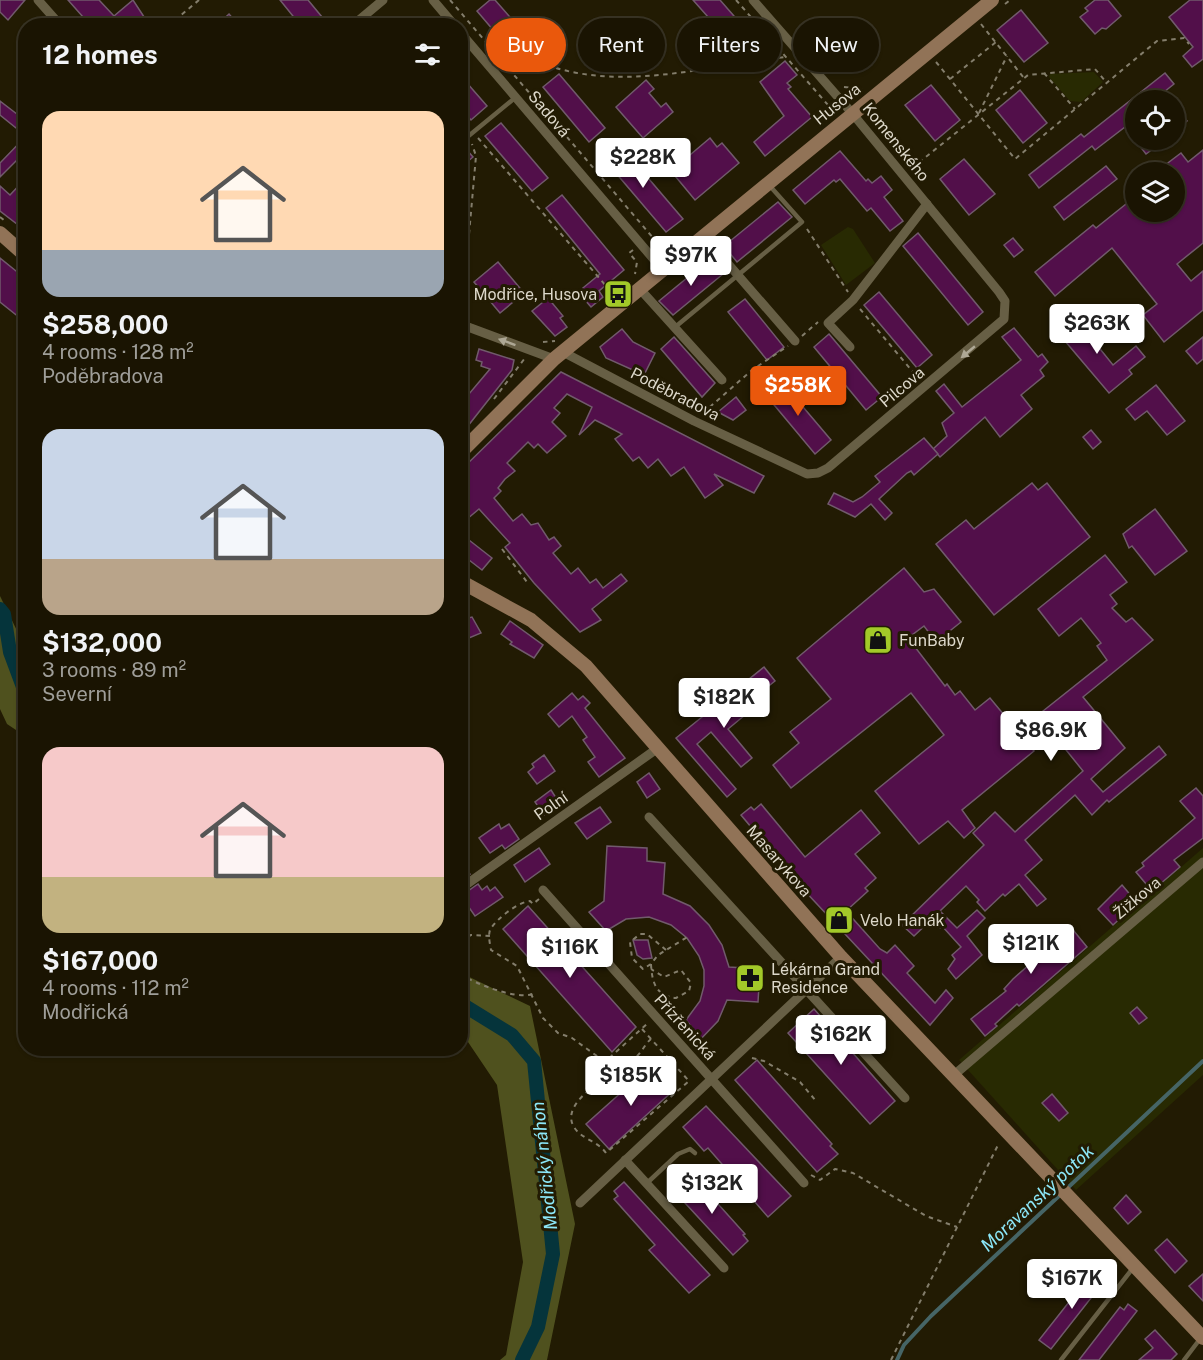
<!DOCTYPE html>
<meta charset="utf-8">
<style>
:root{--surface:#1a1402;--page:#272111;--text:#f1f3f6;--muted:#9f9e99;--line:#383324;--accent:#ea580c}
body{margin:0;font-family:"Public Sans",sans-serif;background:var(--page);color:var(--text);height:100vh;display:flex;flex-direction:column;font-size:22px;white-space:nowrap}
*{box-sizing:border-box;margin:0}
p{font-size:20px;color:var(--muted)}
.icon{flex:none;width:33px;height:33px;fill:none;stroke:currentColor;stroke-width:2;stroke-linecap:round;stroke-linejoin:round}
.map{position:relative;flex:1;overflow:hidden}
.sheet{position:absolute;left:18px;top:18px;width:450px;height:1038px;display:flex;flex-direction:column;background:var(--surface);border-radius:24px;box-shadow:0 2px 4px #0004,0 0 0 2px var(--line)}
.sheet>*{flex:none}
.banner{position:absolute;left:486px;top:18px;width:570px;height:54px;display:flex;gap:12px}
.controls{position:absolute;left:1125px;top:90px;display:grid;gap:12px}
.controls a{display:grid;place-items:center;width:60px;height:60px;border-radius:50%;background:var(--surface);box-shadow:0 2px 4px #0004,0 0 0 2px var(--line);font-size:30px}
.price{position:absolute;translate:-50% -51px;padding:0 14px;border-radius:6px;background:#fff;color:#222;font-size:20px;line-height:39px;filter:drop-shadow(0 2px 3px #0008)}
.price::after{content:'';position:absolute;left:50%;top:36px;width:18px;height:14px;margin-left:-9px;background:inherit;clip-path:polygon(0 0,100% 0,50% 100%)}
.price.on{background:var(--accent);color:#fff}
ul{padding:0;list-style:none}
li{display:grid;align-content:center;gap:12px;height:318px;padding:0 24px}
li span{display:grid;place-items:center;height:186px;border-radius:18px;color:#555}
li>.icon{margin-inline-start:auto}
span .icon{width:108px;height:108px;fill:#fffc;stroke-width:1}
li b{font-size:26px}
h2{display:flex;justify-content:space-between;align-items:center;height:72px;padding:0 24px;font-size:26px}
.tag{padding:0 21px;border-radius:27px;background:var(--surface);box-shadow:0 2px 4px #0004,0 0 0 2px var(--line);font-size:21px;line-height:54px}
.tag.on{background:var(--accent);color:#fff}
.map>svg:first-child{display:block}
.green{fill:#282a02}
.forest{fill:#4f511e}
.lines{fill:none;stroke-linecap:round;stroke-linejoin:round}
.stream{stroke:#466566;stroke-width:4}
.canal{stroke:#05343b;stroke-width:14}
.building{fill:#520f4a;stroke:#715a6c;stroke-width:1.5}
.path{stroke:#847e6c;stroke-width:2;stroke-dasharray:4.5 4.5;stroke-linecap:butt}
.lane{stroke:#675f45;stroke-width:4.5}
.street{stroke:#675f45;stroke-width:9}
.secondary{stroke:#917357;stroke-width:14}
.oneway{fill:#aea895}
.labels{text-anchor:middle;dominant-baseline:central;stroke-width:6;stroke-linejoin:round;paint-order:stroke}
.street-label{font-size:16px;fill:#ddd8ca;stroke:#221b03}
.poi-label{font-size:16px;fill:#ddd8ca;stroke:#221b03;text-anchor:start}
.water-label{font-size:18px;font-style:italic;fill:#8ce7f8;stroke:#221b03}
</style>
<div class="map">
<svg width="1203" height="1360" viewBox="0 0 1203 1360">
<rect width="100%" height="100%" fill="#221b03"/>
<g class="green">
<polygon points="1094,72 1103,82 1081,102 1070,101 1049,77 1050,74"/>
<polygon points="848,227 853,229 875,263 846,285 821,245"/>
<polygon points="1203,848 1203,1075 1076,1190 959,1060"/>
</g>
<g class="forest">
<polygon points="0,596 25,647 25,736 7,724 0,709"/>
<polygon points="461,973 530,1006 575,1224 547,1360 500,1360 506,1355 523,1262 497,1085 468,1042 461,1038"/>
</g>
<g class="lines">
<polyline class="stream" points="897,1360 904,1345 931,1316 1203,1061"/>
<g class="canal">
<polyline points="0,609 4,614 10,652 26,695"/>
<polyline points="460,1003 512,1035 534,1061 553,1254 538,1327 522,1360"/>
</g>
</g>
<g class="building">
<polygon points="0,0 25,0 8,20 0,12"/>
<polygon points="68,0 99,0 114,16 133,0 150,26 91,26"/>
<polygon points="280,0 308,0 322,17 312,26 301,26"/>
<polygon points="490,0 495,0 530,40 533,38 541,48 539,51 544,57 528,71 477,11"/>
<polygon points="693,0 720,0 754,39 739,52"/>
<polygon points="1095,0 1108,0 1121,16 1106,29 1102,28 1095,34 1080,17 1088,11 1085,8"/>
<polygon points="1190,0 1203,0 1203,59 1192,67 1183,56 1193,47 1169,17"/>
<polygon points="1021,10 1048,43 1024,62 997,30"/>
<polygon points="229,14 239,26 216,26"/>
<polygon points="785,61 797,75 787,83 791,87 788,89 812,117 765,156 754,142 784,116 760,82"/>
<polygon points="1165,73 1174,84 1154,100 1136,100 1136,140 1165,140 1146,154 1125,127 1095,150 1092,146 1039,188 1029,175 1081,134 1084,137"/>
<polygon points="559,74 605,128 589,142 543,87"/>
<polygon points="460,75 487,106 471,120 460,107"/>
<polygon points="646,80 654,89 649,93 661,107 666,103 673,112 643,138 616,107"/>
<polygon points="931,85 960,120 935,141 905,105"/>
<polygon points="1020,90 1047,123 1023,143 996,110"/>
<polygon points="0,101 26,121 26,136 0,115"/>
<polygon points="1174,105 1187,121 1174,132"/>
<polygon points="501,123 548,178 532,191 485,136"/>
<polygon points="26,136 26,151 0,177 0,163"/>
<polygon points="710,138 717,147 722,143 739,163 695,200 671,171"/>
<polygon points="620,145 683,219 666,232 604,159"/>
<polygon points="466,149 473,157 460,168 460,154"/>
<polygon points="1203,150 1203,243 1177,264 1191,281 1203,271 1203,310 1164,342 1143,315 1157,304 1112,248 1055,296 1035,272 1093,225 1096,228 1136,196 1136,212 1174,212 1174,172 1156,172 1181,153 1188,162"/>
<polygon points="840,151 866,181 868,179 872,183 881,176 892,190 884,197 903,221 890,231 871,208 867,211 840,179 836,182 834,180 805,204 793,190"/>
<polygon points="964,159 995,194 969,215 940,179"/>
<polygon points="1106,166 1117,179 1064,220 1054,207"/>
<polygon points="26,178 26,231 0,211 0,186 10,195"/>
<polygon points="562,195 624,270 599,291 603,297 591,307 578,292 600,274 546,208"/>
<polygon points="778,202 792,217 737,262 724,246"/>
<polygon points="918,233 983,312 968,325 903,246"/>
<polygon points="1013,238 1023,250 1014,257 1004,245"/>
<polygon points="0,258 26,279 26,310 20,318 0,302"/>
<polygon points="710,259 723,274 673,315 659,301"/>
<polygon points="498,262 524,293 500,313 474,282"/>
<polygon points="879,292 932,355 917,368 864,305"/>
<polygon points="548,298 563,316 560,318 567,327 555,336 532,311"/>
<polygon points="745,299 784,347 767,360 728,312"/>
<polygon points="1071,313 1113,365 1136,346 1145,357 1129,370 1132,374 1109,393 1054,328"/>
<polygon points="1014,328 1038,357 1042,354 1048,362 1040,370 1044,376 1021,395 1032,409 1000,437 985,417 940,457 933,449 947,436 942,423 954,413 936,391 944,384 962,407 1021,360 1002,337"/>
<polygon points="622,329 633,342 655,353 644,375 606,358 600,347"/>
<polygon points="829,334 882,397 866,410 814,347"/>
<polygon points="674,337 715,383 702,397 661,349"/>
<polygon points="1203,337 1203,359 1197,364 1186,351"/>
<polygon points="479,349 514,360 512,370 460,436 460,398 466,391 469,394 490,369 481,366 482,362 476,360"/>
<polygon points="561,372 764,476 754,493 714,474 723,485 705,498 684,467 671,476 658,459 648,468 639,457 633,461 615,439 622,434 605,425 595,420 579,435 592,407 567,394 554,408 560,413 552,422 566,436 547,453 538,444 534,448 528,442 507,463 515,471 505,479 498,488 501,491 494,498 513,521 522,514 531,525 538,523 549,540 554,537 561,546 553,553 571,574 578,568 590,583 596,579 603,588 621,574 627,581 592,609 601,620 580,632 534,583 505,547 510,543 479,509 460,525 460,471"/>
<polygon points="781,381 831,440 815,454 765,394"/>
<polygon points="1156,385 1185,421 1167,435 1147,411 1135,420 1126,409"/>
<polygon points="736,397 746,410 733,420 718,412"/>
<polygon points="1091,430 1101,442 1093,449 1083,437"/>
<polygon points="924,438 938,454 914,475 911,471 907,473 879,499 892,513 885,520 871,504 855,517 828,504 834,493 853,502 862,497 880,482 875,476"/>
<polygon points="1032,483 1038,490 1047,483 1090,537 994,615 936,544 966,520 974,529"/>
<polygon points="1155,509 1187,551 1155,575 1132,546 1129,548 1123,534"/>
<polygon points="460,533 492,558 482,570 460,553"/>
<polygon points="1105,555 1127,582 1110,595 1117,604 1112,608 1126,622 1132,618 1153,640 1083,697 1125,748 1091,779 1103,792 1159,746 1166,755 1109,802 1107,800 1092,815 1075,795 1025,840 1042,860 1025,875 1046,899 1037,906 1019,884 1005,896 1003,894 985,911 977,902 979,900 966,886 940,911 957,928 977,910 985,918 967,936 982,955 956,979 948,969 955,959 952,955 961,947 942,926 940,928 931,920 914,936 902,925 984,845 973,833 995,812 1015,832 1083,771 1038,715 1107,660 1097,646 1101,643 1081,618 1059,636 1038,609"/>
<polygon points="904,568 924,592 934,589 961,622 936,642 924,626 908,638 945,686 947,684 955,695 960,691 975,710 990,698 1034,751 962,810 975,828 964,838 948,821 919,844 875,791 944,735 911,693 791,788 773,765 799,743 790,732 831,699 797,658"/>
<polygon points="472,617 481,633 469,638 468,633 460,636 460,620"/>
<polygon points="510,621 543,645 534,658 510,644 512,642 501,634"/>
<polygon points="764,667 775,681 740,709 745,715 728,729 752,758 741,767 711,732 697,744 736,789 727,797 676,738"/>
<polygon points="572,693 578,700 583,696 590,703 585,708 625,758 599,777 588,762 595,757 583,740 587,737 572,716 559,727 548,714"/>
<polygon points="544,755 555,771 537,784 528,772 534,767 532,764"/>
<polygon points="649,773 660,789 647,798 637,782"/>
<polygon points="1196,788 1203,796 1203,838 1174,860 1180,867 1152,891 1136,872 1144,866 1142,863 1195,818 1180,801"/>
<polygon points="551,790 560,804 544,815 535,802"/>
<polygon points="761,804 805,857 861,810 880,833 855,854 876,878 865,888 868,891 846,911 880,949 887,953 895,945 914,966 907,973 935,1003 946,990 953,998 930,1025 802,888 741,815 751,807 754,810"/>
<polygon points="600,807 611,822 587,839 575,823"/>
<polygon points="499,824 501,829 509,824 519,839 505,849 502,845 490,853 479,838"/>
<polygon points="607,846 647,848 647,861 665,863 663,894 690,906 709,925 722,945 729,967 760,969 758,1002 727,1000 718,1021 698,1042 690,1033 694,1030 686,1020 700,1001 704,986 704,970 699,956 687,938 671,925 649,917 626,919 606,931 589,912 604,901"/>
<polygon points="539,848 550,864 525,882 514,865"/>
<polygon points="460,864 470,874 460,880"/>
<polygon points="478,884 482,890 487,886 490,891 495,887 503,897 475,916 461,896"/>
<polygon points="1122,885 1133,898 1131,900 1135,905 1113,925 1098,909"/>
<polygon points="528,906 636,1027 612,1052 503,929"/>
<polygon points="1042,931 1046,935 1051,931 1061,943 1074,931 1087,947 1019,1006 1017,1004 995,1024 997,1026 985,1036 971,1019 1006,991 1004,989 1013,979 1030,964 1019,951"/>
<polygon points="633,940 648,940 652,958 643,959 637,955"/>
<polygon points="1137,1007 1147,1018 1139,1024 1130,1013"/>
<polygon points="814,1009 895,1101 870,1124 788,1033"/>
<polygon points="757,1060 832,1144 830,1146 838,1154 817,1172 735,1080"/>
<polygon points="653,1064 675,1089 609,1149 586,1124"/>
<polygon points="1052,1094 1068,1113 1059,1121 1042,1103"/>
<polygon points="706,1106 791,1196 768,1217 708,1148 704,1151 683,1127"/>
<polygon points="692,1175 745,1234 743,1235 748,1241 733,1255 674,1191"/>
<polygon points="624,1182 710,1275 689,1293 649,1250 655,1245 614,1199 618,1196 614,1191"/>
<polygon points="1126,1195 1141,1212 1128,1224 1114,1208"/>
<polygon points="1167,1239 1187,1261 1175,1273 1155,1250"/>
<polygon points="1095,1269 1104,1276 1099,1282 1102,1284 1051,1349 1039,1340"/>
<polygon points="1203,1274 1203,1301 1189,1286"/>
<polygon points="1128,1304 1137,1311 1099,1360 1079,1360 1120,1307 1124,1310"/>
<polygon points="1155,1330 1177,1354 1171,1360 1139,1360 1153,1348 1145,1339"/>
</g>
<g class="lines">
<g class="path">
<polyline points="450,0 660,246 669,247"/>
<polyline points="736,0 828,105 831,110 829,116"/>
<polyline points="1005,4 1010,0"/>
<polyline points="981,24 1024,78"/>
<polyline points="168,26 199,0"/>
<polyline points="936,62 1015,159 1157,41 1184,38 1189,44"/>
<path d="M 556,68 C 631,90 711,65 786,57"/>
<polyline points="1044,73 1075,109"/>
<polyline points="950,79 996,42"/>
<polyline points="844,87 862,89"/>
<polyline points="979,113 1007,56"/>
<polyline points="460,116 469,126"/>
<polyline points="478,138 613,294"/>
<polyline points="912,168 1028,75 1095,69 1107,83"/>
<polyline points="0,217 5,221"/>
<polyline points="807,229 848,292"/>
<polyline points="633,250 629,253 637,262 635,274"/>
<polyline points="860,309 918,378"/>
<polyline points="469,315 466,268 476,156 472,144"/>
<polyline points="802,336 818,322"/>
<polyline points="543,342 555,341"/>
<polyline points="494,399 525,358"/>
<polyline points="703,413 752,370 788,346"/>
<polyline points="502,549 527,582"/>
<path d="M 539,899 L 533,904 L 530,901 C 518,902 496,919 490,930 C 488,936 490,944 491,950 L 517,966 L 543,1018 L 558,1033 L 572,1038 L 601,1059 L 608,1059 L 647,1024"/>
<polyline points="460,941 471,935 490,936"/>
<polyline points="666,950 647,934 640,934 630,942 632,958 643,969 651,964 658,955 689,936"/>
<path d="M 651,964 C 652,983 656,996 676,998 L 689,991 L 691,983 L 681,970 L 664,977 L 651,969"/>
<path d="M 460,974 C 476,984 516,1000 533,994"/>
<path d="M 642,1029 L 689,1081 L 606,1153 C 598,1141 581,1139 574,1127 C 557,1100 621,1070 636,1057 C 642,1052 645,1044 651,1039"/>
<polyline points="752,1058 764,1061 800,1082 816,1101"/>
<polyline points="811,1175 820,1180 835,1169 853,1173 926,1216 957,1227"/>
<polyline points="891,1360 999,1143"/>
</g>
<g class="lane">
<polyline points="460,143 516,97"/>
<polyline points="674,328 802,222 769,185"/>
<polyline points="647,1183 678,1154 690,1149 695,1153"/>
<polyline points="1061,1360 1133,1268"/>
<polyline points="1184,1360 1200,1339"/>
</g>
<g class="street">
<polyline points="38,0 61,26"/>
<polyline points="433,0 455,26"/>
<polyline points="352,26 383,0"/>
<polyline points="460,32 662,269"/>
<polyline points="703,235 795,341"/>
<polyline points="639,288 722,380"/>
<polyline points="460,324 554,359"/>
<polyline points="850,347 828,323 853,300 927,204"/>
<polyline points="563,352 694,421 807,474 818,473 828,468 1004,319 1005,301 999,292 852,113 753,0"/>
<polyline points="649,817 905,1098"/>
<polyline points="460,889 658,748"/>
<polyline points="543,890 804,1183"/>
<polyline points="954,1075 1203,862"/>
<polyline points="625,1160 724,1268"/>
<polyline points="580,1203 841,957"/>
</g>
<g class="secondary">
<polyline points="0,233 26,256"/>
<polyline points="460,453 554,359 992,0"/>
<polyline points="460,581 531,620 586,666 841,957 1203,1338"/>
</g>
</g>
<defs><path id="oneway-solid" d="M-6-.8H1V-3.2L6.5 0L1 3.2V.8H-6Z" transform="scale(1.5)"/></defs>
<g class="oneway">
<use href="#oneway-solid" transform="translate(507 342) rotate(-160)"/>
<use href="#oneway-solid" transform="translate(968 352) rotate(140)"/>
</g>
<defs>
<g id="bus-square" transform="scale(1.5)"><rect x="-9" y="-9" width="18" height="18" rx="4" fill="#a2c929" stroke="#221b03"/><path d="M-5-6H5V4H4V6H2V4H-2V6H-4V4H-5ZM-3.5-4V0h7V-4ZM-3.5 1.2v1.5H-2V1.2ZM2 1.2v1.5H3.5V1.2Z" fill="#111"/></g>
<g id="shop-square" transform="scale(1.5)"><rect x="-9" y="-9" width="18" height="18" rx="4" fill="#a2c929" stroke="#221b03"/><path d="M-5-2.5h2.3a2.7 3.5 0 0 1 5.4 0H5L5.5 6h-11ZM-1.5-2.5h3a1.5 2.3 0 0 0-3 0Z" fill="#111"/></g>
<g id="pharmacy-square" transform="scale(1.5)"><rect x="-9" y="-9" width="18" height="18" rx="4" fill="#a2c929" stroke="#221b03"/><path d="M-2-6h4v4h4v4h-4v4h-4v-4h-4v-4h4Z" fill="#111"/></g>
</defs>
<g fill-rule="evenodd">
<use href="#bus-square" x="618" y="294"/>
<use href="#shop-square" x="878" y="640"/>
<use href="#shop-square" x="839" y="920"/>
<use href="#pharmacy-square" x="750" y="978"/>
</g>
<g class="labels">
<g class="street-label">
<text transform="translate(837 104) rotate(-39)">Husova</text>
<text transform="translate(549 114) rotate(50)">Sadová</text>
<text transform="translate(896 142) rotate(51)">Komenského</text>
<text transform="translate(902 387) rotate(-40)">Pilcova</text>
<text transform="translate(675 394) rotate(27)">Poděbradova</text>
<text transform="translate(551 806) rotate(-35)">Polní</text>
<text transform="translate(779 861) rotate(49)">Masarykova</text>
<text transform="translate(1137 898) rotate(-40)">Žižkova</text>
<text transform="translate(685 1027) rotate(48)">Přízřenická</text>
</g>
<g class="poi-label">
<text x="597" y="294" text-anchor="end">Modřice, Husova</text>
<text x="899" y="640">FunBaby</text>
<text x="860" y="920">Velo Hanák</text>
<text x="771" y="969">Lékárna Grand<tspan x="771" dy="18">Residence</tspan></text>
</g>
<g class="water-label">
<text transform="translate(544 1166) rotate(-96)">Modřický náhon</text>
<text transform="translate(1037 1198) rotate(-43)">Moravanský potok</text>
</g>
</g>
</svg>
<div class="controls">
<a><svg class="icon" aria-label="locate" viewBox="0 0 24 24"><circle cx="12" cy="12" r="6"/><path d="M12 2v4M12 18v4M2 12h4M18 12h4"/></svg></a>
<a><svg class="icon" aria-label="layers" viewBox="0 0 24 24"><path d="M12 4l9 5-9 5-9-5zM3 14l9 5 9-5"/></svg></a>
</div>
<b class="price" style="left:643px;top:189px">$228K</b>
<b class="price" style="left:691px;top:287px">$97K</b>
<b class="price" style="left:1097px;top:355px">$263K</b>
<b class="price on" style="left:798px;top:417px">$258K</b>
<b class="price" style="left:724px;top:729px">$182K</b>
<b class="price" style="left:1051px;top:762px">$86.9K</b>
<b class="price" style="left:1031px;top:975px">$121K</b>
<b class="price" style="left:570px;top:979px">$116K</b>
<b class="price" style="left:841px;top:1066px">$162K</b>
<b class="price" style="left:631px;top:1107px">$185K</b>
<b class="price" style="left:712px;top:1215px">$132K</b>
<b class="price" style="left:1072px;top:1310px">$167K</b>
<div class="banner">
<a class="tag on">Buy</a>
<a class="tag">Rent</a>
<a class="tag">Filters</a>
<a class="tag">New</a>
</div>
<section class="sheet">
<h2>12 homes<svg class="icon" aria-label="filters" viewBox="0 0 24 24"><path d="M4 7h16M4 17h16"/><circle cx="9" cy="7" r="2"/><circle cx="15" cy="17" r="2"/></svg></h2>
<ul>
<li><span style="background:linear-gradient(#ffd9b3 75%,#9aa5b1 0)"><svg class="icon" aria-label="home" viewBox="0 0 24 24"><path d="M3 11l9-7 9 7M6 9v11h12V9"/></svg></span><div><b>$258,000</b><p>4 rooms · 128 m²</p><p>Poděbradova</p></div></li>
<li><span style="background:linear-gradient(#c9d6e8 70%,#b9a48a 0)"><svg class="icon" aria-label="home" viewBox="0 0 24 24"><path d="M3 11l9-7 9 7M6 9v11h12V9"/></svg></span><div><b>$132,000</b><p>3 rooms · 89 m²</p><p>Severní</p></div></li>
<li><span style="background:linear-gradient(#f6c9c9 70%,#c2b280 0)"><svg class="icon" aria-label="home" viewBox="0 0 24 24"><path d="M3 11l9-7 9 7M6 9v11h12V9"/></svg></span><div><b>$167,000</b><p>4 rooms · 112 m²</p><p>Modřická</p></div></li>
</ul>
</section>
</div>
